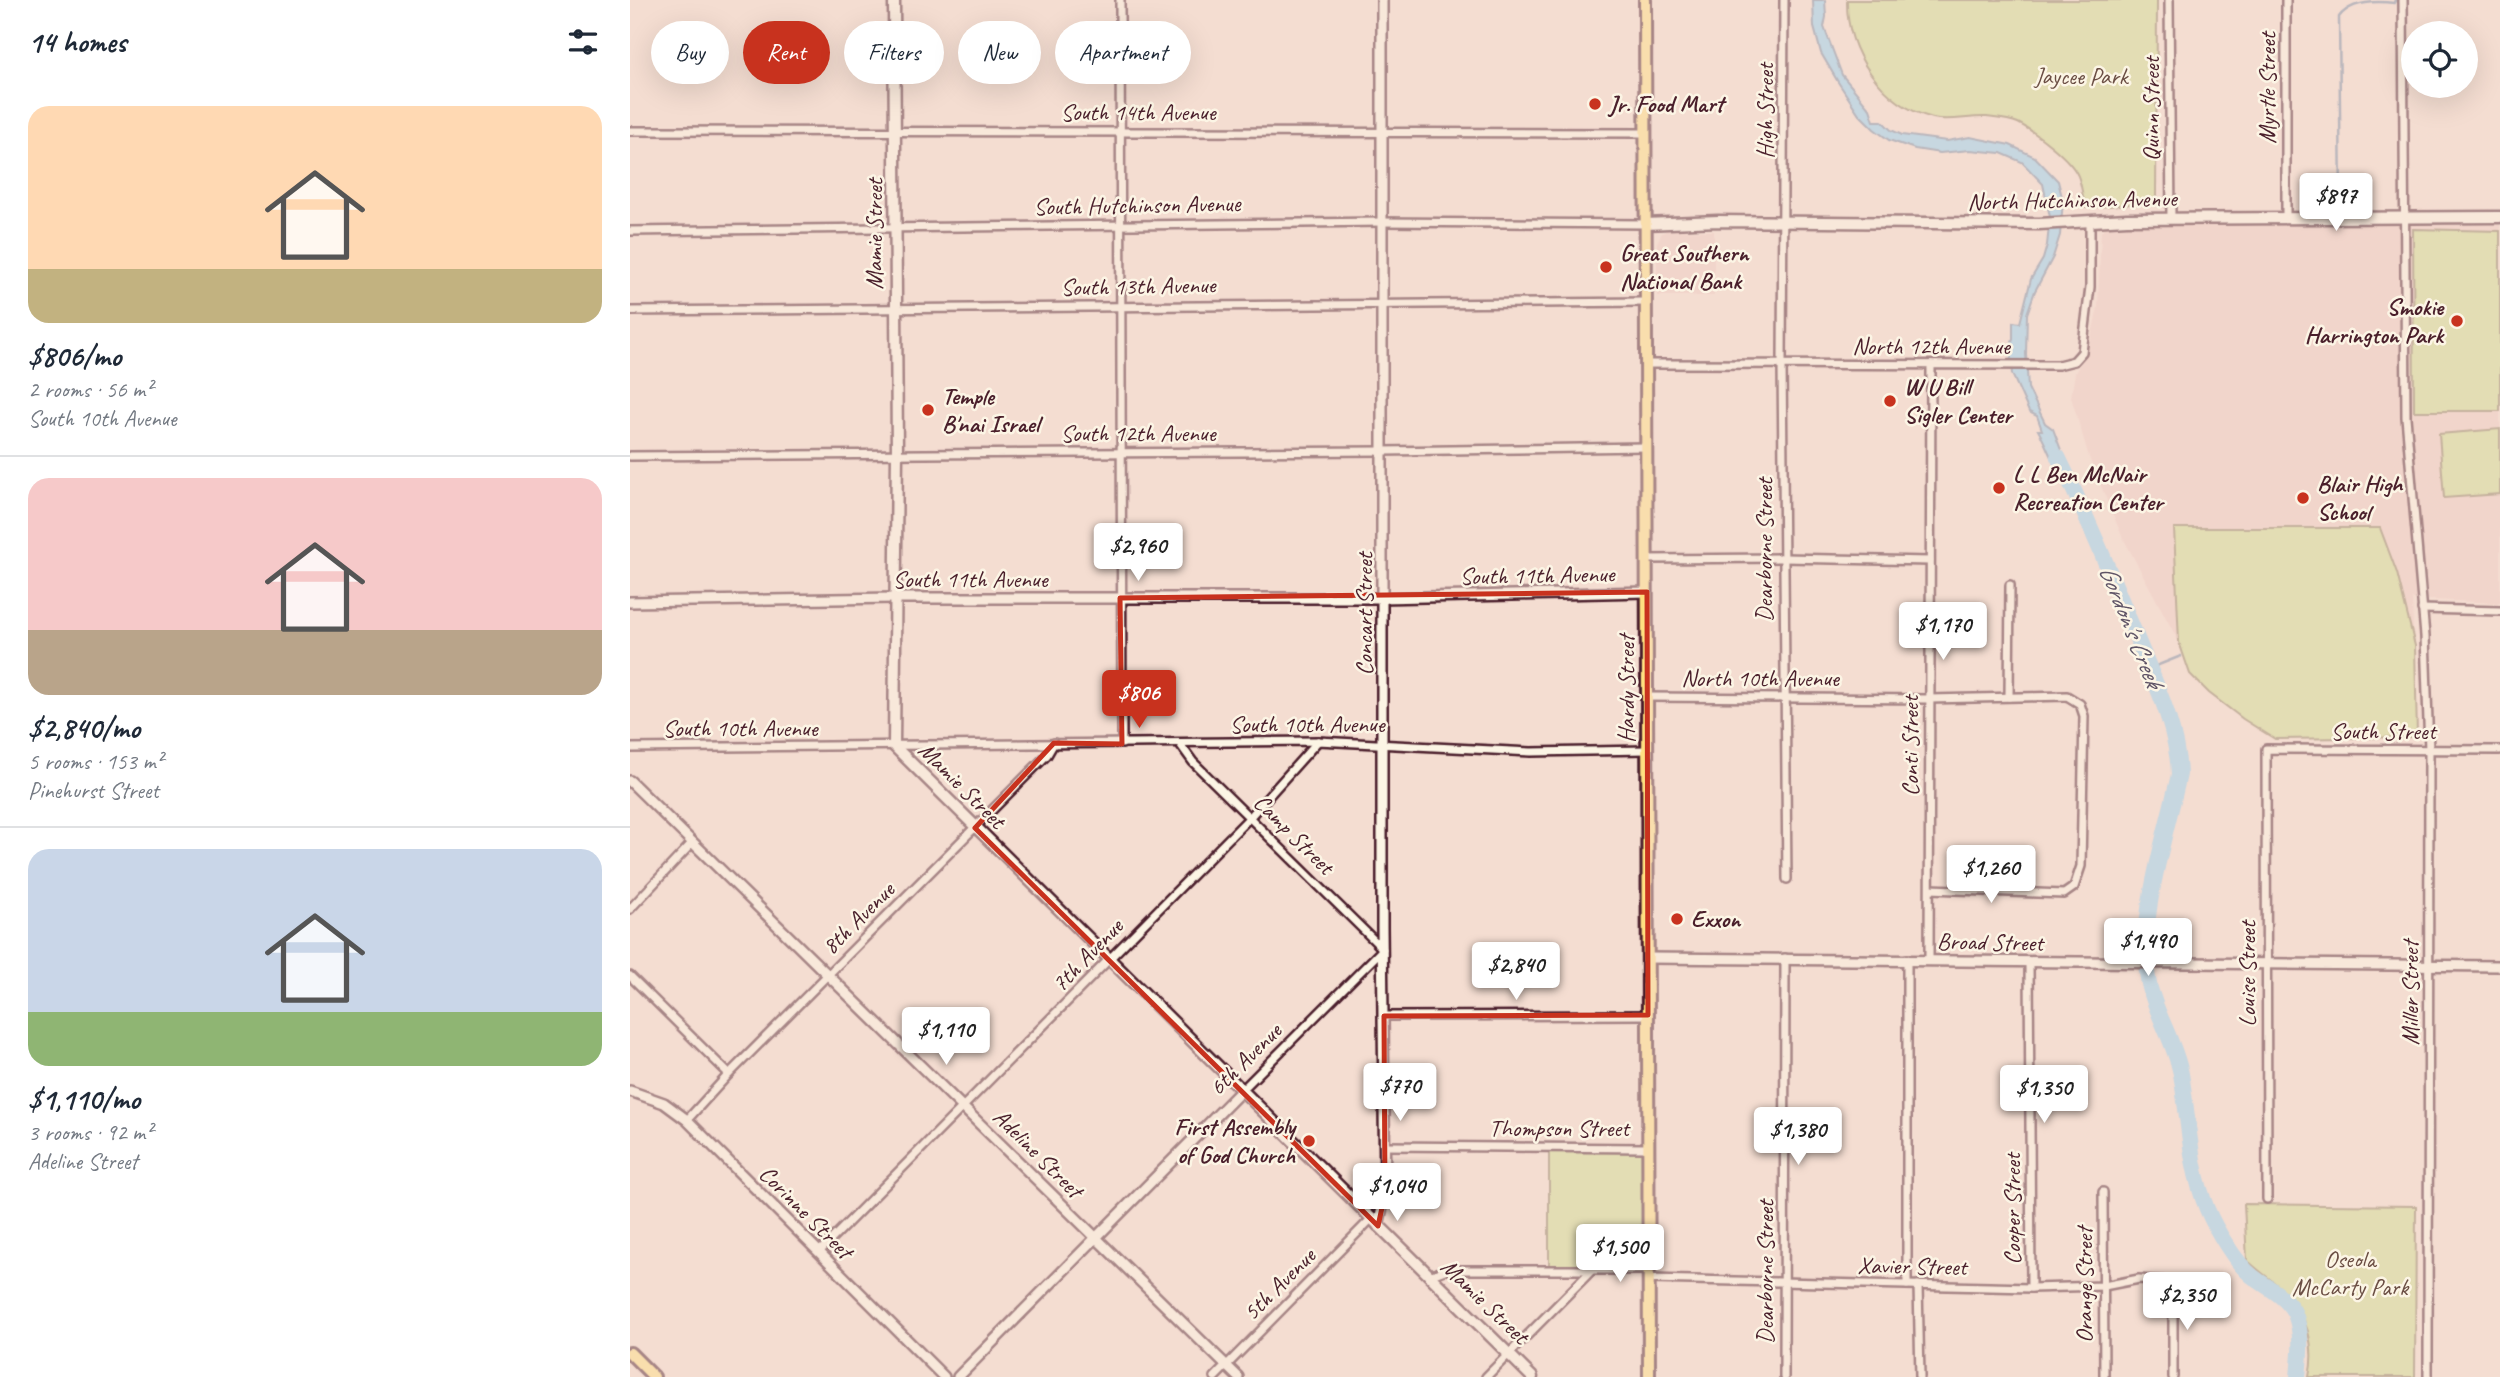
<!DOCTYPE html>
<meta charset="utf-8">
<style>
:root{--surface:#fff;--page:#f6f6f7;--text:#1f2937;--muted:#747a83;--line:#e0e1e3;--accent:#c8321e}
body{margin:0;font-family:Caveat,sans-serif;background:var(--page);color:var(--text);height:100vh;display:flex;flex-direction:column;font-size:26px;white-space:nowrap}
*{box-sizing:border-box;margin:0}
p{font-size:23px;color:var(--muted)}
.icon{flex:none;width:38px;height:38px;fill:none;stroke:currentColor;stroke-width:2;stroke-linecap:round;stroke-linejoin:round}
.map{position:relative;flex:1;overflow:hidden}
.side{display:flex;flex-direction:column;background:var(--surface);width:630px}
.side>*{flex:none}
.hud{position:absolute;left:21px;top:21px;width:665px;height:63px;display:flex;gap:14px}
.controls{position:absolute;left:1771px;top:21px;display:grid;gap:14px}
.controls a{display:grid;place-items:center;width:77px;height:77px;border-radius:50%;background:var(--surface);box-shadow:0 7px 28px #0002;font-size:35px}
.price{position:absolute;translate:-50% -60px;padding:0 16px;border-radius:7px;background:#fff;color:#222;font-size:23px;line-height:46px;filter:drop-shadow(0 2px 4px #0008)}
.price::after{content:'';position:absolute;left:50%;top:42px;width:21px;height:16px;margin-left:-10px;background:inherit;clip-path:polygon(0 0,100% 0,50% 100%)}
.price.on{background:var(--accent);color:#fff}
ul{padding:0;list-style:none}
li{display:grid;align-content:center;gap:14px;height:371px;padding:0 28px}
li+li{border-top:2px solid var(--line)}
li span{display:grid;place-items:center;height:217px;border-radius:21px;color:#555}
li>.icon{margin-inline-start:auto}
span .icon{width:126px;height:126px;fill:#fffc;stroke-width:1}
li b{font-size:30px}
h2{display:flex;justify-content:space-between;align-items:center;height:84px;padding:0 28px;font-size:30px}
.tag{padding:0 24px;border-radius:32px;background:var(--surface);box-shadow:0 7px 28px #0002;font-size:24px;line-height:63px}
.tag.on{background:var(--accent);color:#fff}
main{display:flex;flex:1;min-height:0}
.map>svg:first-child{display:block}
.built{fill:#eeccc3}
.green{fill:#cedd90;stroke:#8c7e5e;stroke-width:2}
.water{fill:#90d0f1;stroke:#7489a2;stroke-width:2}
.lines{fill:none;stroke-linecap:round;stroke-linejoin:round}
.stream{stroke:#7489a2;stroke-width:2.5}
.river{stroke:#90d0f1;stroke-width:16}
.minor-casing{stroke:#4a1f2b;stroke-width:12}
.tertiary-casing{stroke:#4a1f2b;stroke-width:14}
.secondary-casing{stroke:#4a1f2b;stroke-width:15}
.primary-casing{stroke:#4a1f2b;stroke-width:16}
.minor{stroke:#fcf5e5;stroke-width:7}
.tertiary{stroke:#fcf5e5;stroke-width:9}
.secondary{stroke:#fcf5e5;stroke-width:10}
.primary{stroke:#ffdf80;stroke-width:10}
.marked{fill:none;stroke:#c8321e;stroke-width:5;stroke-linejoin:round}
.poi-dot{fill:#c8321e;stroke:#fcf5e5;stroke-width:2.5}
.labels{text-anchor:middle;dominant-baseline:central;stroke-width:5;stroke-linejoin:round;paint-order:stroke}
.park-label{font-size:24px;fill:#6b4e44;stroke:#fcf5e5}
.street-label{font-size:24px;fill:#4a1f2b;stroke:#fcf5e5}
.poi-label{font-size:24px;font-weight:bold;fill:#4a1f2b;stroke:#fcf5e5;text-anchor:start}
.water-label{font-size:26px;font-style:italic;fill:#5f5466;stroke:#fcf5e5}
</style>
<main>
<section class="side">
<h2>14 homes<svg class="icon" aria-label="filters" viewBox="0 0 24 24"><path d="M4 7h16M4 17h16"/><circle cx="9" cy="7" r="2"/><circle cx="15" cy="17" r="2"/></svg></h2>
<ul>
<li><span style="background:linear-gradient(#ffd9b3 75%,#c2b280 0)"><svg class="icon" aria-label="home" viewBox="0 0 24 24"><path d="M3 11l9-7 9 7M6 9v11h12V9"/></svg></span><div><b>$806/mo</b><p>2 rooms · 56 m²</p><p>South 10th Avenue</p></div></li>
<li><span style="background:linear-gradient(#f6c9c9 70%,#b9a48a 0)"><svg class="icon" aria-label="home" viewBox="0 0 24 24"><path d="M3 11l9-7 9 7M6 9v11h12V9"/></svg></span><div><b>$2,840/mo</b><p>5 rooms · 153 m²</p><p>Pinehurst Street</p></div></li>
<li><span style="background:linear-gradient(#c9d6e8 75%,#8fb573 0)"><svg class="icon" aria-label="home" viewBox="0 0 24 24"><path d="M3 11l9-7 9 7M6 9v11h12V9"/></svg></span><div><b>$1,110/mo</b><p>3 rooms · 92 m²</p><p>Adeline Street</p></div></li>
</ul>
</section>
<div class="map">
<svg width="1870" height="1377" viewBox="0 0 1870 1377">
<rect width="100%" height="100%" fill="#f4ddd1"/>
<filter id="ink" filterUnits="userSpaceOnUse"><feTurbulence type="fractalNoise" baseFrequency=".0143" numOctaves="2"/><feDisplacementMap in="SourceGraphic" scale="14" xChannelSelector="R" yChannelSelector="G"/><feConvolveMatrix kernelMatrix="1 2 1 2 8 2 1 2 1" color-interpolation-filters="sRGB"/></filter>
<g filter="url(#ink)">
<g class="built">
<polygon points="1764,224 1870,225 1870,603 1782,599 1787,737 1645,739 1613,719 1560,674 1549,642 1492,536 1460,460 1441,397 1445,373 1459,347 1468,308 1471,232 1476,226"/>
<polygon points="1038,230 1084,231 1084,296 1027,296 1027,243 1032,233"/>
</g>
<g class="green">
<path d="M 1217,0 L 1527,0 L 1526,202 L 1455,208 C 1453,198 1452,186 1448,176 C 1441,159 1405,132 1388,123 C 1380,119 1366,118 1357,117 C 1339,116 1319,122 1303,118 C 1252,105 1216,51 1217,0 Z"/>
<polygon points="1783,229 1870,231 1870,411 1784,411"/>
<polygon points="1870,429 1870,494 1814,498 1809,434"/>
<polygon points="1544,528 1750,528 1767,573 1785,646 1787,737 1645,739 1613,719 1579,693 1560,674 1549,642"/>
<polygon points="919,1147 1018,1148 1019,1270 919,1271"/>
<path d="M 1614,1204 L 1786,1206 L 1785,1377 L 1679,1377 C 1686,1345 1677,1315 1655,1292 C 1643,1280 1629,1272 1617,1260 Z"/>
</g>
<path class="water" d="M 1183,0 L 1195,0 L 1196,17 L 1194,27 L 1212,75 L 1240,109 L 1244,121 L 1252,121 L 1261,130 L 1272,135 L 1317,141 L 1340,137 L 1380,145 L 1405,157 L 1428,181 L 1433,201 L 1430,235 L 1423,257 L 1405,291 L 1397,314 L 1396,354 L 1398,388 L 1415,423 L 1423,429 L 1437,466 L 1437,474 L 1429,473 C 1421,459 1416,444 1408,430 L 1412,430 L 1407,416 L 1399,412 L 1382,374 L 1380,350 L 1383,339 L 1383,322 L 1390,323 L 1401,279 L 1413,259 L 1417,245 L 1420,217 L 1413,184 L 1392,162 L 1371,153 L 1340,150 L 1310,153 L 1285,149 L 1259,140 L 1244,129 L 1229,114 L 1208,82 L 1191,53 L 1184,27 Z"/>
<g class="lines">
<g class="stream">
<path d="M 1711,203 L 1709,17 C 1721,1 1746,1 1764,3 L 1765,0"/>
<polyline points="1520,672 1526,666 1551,656"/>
</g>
<path class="river" d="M 1428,457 C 1457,516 1481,575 1506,636 C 1524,680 1547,726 1549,774 C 1536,837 1506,921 1519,984 C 1526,1015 1545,1042 1551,1074 C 1559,1120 1559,1166 1577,1209 C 1586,1230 1605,1262 1622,1276 C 1636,1287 1657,1296 1665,1314 C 1673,1334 1670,1356 1668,1377"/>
<g class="minor-casing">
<g id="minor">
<polyline points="490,0 492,744"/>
<polyline points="1154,0 1152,365 1157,879"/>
<polyline points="1539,0 1541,219"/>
<polyline points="1656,0 1656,218"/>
<polyline points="1773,0 1776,417 1795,636 1799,750 1798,1377"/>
<polyline points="0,131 1015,133"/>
<polyline points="0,231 752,222 1015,224"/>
<polyline points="0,311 1016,302"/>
<polyline points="1016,364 1428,365 1444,361 1452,352 1460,287 1460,222"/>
<polyline points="0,456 753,451 1016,447"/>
<polyline points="1016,559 1154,558 1300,561"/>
<polyline points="1792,609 1870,611"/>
<polyline points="1017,697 1299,699 1437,696 1450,704 1454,716 1451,866 1444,887 1434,894 1300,889"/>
<polyline points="1379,697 1380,585"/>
<polyline points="550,744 563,762 753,949 613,1089"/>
<polyline points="0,748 688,741 901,752 1017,750"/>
<polyline points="0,909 63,842"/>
<polyline points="1299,959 1301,365"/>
<polyline points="1399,962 1401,1288"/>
<polyline points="0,976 99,1074"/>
<polyline points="754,1016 1018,1015"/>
<polyline points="57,1120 99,1074 417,755 424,743"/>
<polyline points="755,1146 1018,1148"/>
<polyline points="1473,1192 1474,1377"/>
<polyline points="1637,1199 1636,749 1870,750"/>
<polyline points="189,1252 620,817 688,741"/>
<polyline points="799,1276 815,1270 1019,1270"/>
<polyline points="1019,1279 1401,1288 1474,1286 1509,1279 1535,1281 1543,1286 1543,1377"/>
<polyline points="1277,1285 1277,959"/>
<polyline points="1288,1285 1290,1377"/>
<polyline points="585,1377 741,1219"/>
<polyline points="856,1377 961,1271"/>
<polyline points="1154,1377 1155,958"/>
</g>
</g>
<g class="tertiary-casing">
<g id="tertiary">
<polyline points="0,602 265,598 752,598 1017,592"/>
<polyline points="0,781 608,1377"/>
<polyline points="1018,958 1870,966"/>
<polyline points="0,1091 34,1103 57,1120 314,1377"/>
<polyline points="748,1226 755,1194 752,927 752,0"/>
<polyline points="328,1377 613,1089"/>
</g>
</g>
<g class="secondary-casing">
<g id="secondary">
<polyline points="264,0 267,453 264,746 902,1377"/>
<polyline points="1015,224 1088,221 1409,224 1497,219 1870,217"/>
</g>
</g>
<g class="primary-casing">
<g id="primary">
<polyline points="1015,0 1019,1377"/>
<polyline points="0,1353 24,1377"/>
</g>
</g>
<use href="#minor" class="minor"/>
<use href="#tertiary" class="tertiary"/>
<use href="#secondary" class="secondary"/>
<use href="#primary" class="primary"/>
</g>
</g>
<path d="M0 0H1870V1377H0ZM 1017,592 L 1018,1015 L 754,1016 L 755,1194 L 748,1226 L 345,828 L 424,743 L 492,744 L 490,598 Z" fill="#f4ddd1" fill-opacity=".55" fill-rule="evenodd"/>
<path class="marked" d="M 1017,592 L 1018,1015 L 754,1016 L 755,1194 L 748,1226 L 345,828 L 424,743 L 492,744 L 490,598 Z"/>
<g class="poi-dot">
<circle cx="965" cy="104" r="7"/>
<circle cx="976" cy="267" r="7"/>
<circle cx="1827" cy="321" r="7"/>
<circle cx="1260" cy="401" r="7"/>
<circle cx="298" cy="410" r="7"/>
<circle cx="1369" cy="488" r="7"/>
<circle cx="1673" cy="498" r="7"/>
<circle cx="1047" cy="919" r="7"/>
<circle cx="679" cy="1141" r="7"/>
</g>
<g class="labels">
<g class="park-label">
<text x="1451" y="76">Jaycee Park</text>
<text x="1720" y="1259">Oseola<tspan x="1720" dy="28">McCarty Park</tspan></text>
</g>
<g class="street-label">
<text transform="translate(1637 88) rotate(-90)">Myrtle Street</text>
<text transform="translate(1521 109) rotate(-90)">Quinn Street</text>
<text transform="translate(1135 111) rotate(-90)">High Street</text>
<text x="508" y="112">South 14th Avenue</text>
<text transform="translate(1442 200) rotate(-1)">North Hutchinson Avenue</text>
<text transform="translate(507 205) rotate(-1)">South Hutchinson Avenue</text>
<text transform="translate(244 234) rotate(-90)">Mamie Street</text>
<text transform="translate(508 286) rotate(-1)">South 13th Avenue</text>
<text x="1301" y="346">North 12th Avenue</text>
<text x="508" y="433">South 12th Avenue</text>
<text transform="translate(1134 550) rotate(-90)">Dearborne Street</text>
<text transform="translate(907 575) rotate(-1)">South 11th Avenue</text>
<text x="340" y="579">South 11th Avenue</text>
<text transform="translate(734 614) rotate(-90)">Concart Street</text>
<text x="1130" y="678">North 10th Avenue</text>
<text transform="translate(996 689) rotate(-90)">Hardy Street</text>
<text x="677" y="724">South 10th Avenue</text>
<text x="110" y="728">South 10th Avenue</text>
<text x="1753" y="731">South Street</text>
<text transform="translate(1280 746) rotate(-90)">Conti Street</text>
<text transform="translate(332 785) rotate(45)">Mamie Street</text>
<text transform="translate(664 834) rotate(45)">Camp Street</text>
<text transform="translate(228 918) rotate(-45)">8th Avenue</text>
<text transform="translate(1360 942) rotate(1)">Broad Street</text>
<text transform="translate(457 955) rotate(-46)">7th Avenue</text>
<text transform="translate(1617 974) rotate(-90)">Louise Street</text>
<text transform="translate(1780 993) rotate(-90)">Miller Street</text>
<text transform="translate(615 1059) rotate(-45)">6th Avenue</text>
<text x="929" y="1128">Thompson Street</text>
<text transform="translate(408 1153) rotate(45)">Adeline Street</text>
<text transform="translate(1382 1209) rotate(-90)">Cooper Street</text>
<text transform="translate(176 1212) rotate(45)">Corinne Street</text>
<text transform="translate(1282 1266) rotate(1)">Xavier Street</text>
<text transform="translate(1135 1272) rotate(-90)">Dearborne Street</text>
<text transform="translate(649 1284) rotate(-45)">5th Avenue</text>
<text transform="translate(1454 1285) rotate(-90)">Orange Street</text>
<text transform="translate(855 1301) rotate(44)">Mamie Street</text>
</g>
<g class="poi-label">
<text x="979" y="104">Jr. Food Mart</text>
<text x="990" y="253">Great Southern<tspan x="990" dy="28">National Bank</tspan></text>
<text x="1813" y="307" text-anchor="end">Smokie<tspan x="1813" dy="28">Harrington Park</tspan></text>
<text x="1274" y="387">W U Bill<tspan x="1274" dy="28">Sigler Center</tspan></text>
<text x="312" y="396">Temple<tspan x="312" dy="28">B'nai Israel</tspan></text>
<text x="1383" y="474">L L Ben McNair<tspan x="1383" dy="28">Recreation Center</tspan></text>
<text x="1687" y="484">Blair High<tspan x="1687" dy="28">School</tspan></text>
<text x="1061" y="919">Exxon</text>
<text x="665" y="1127" text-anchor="end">First Assembly<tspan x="665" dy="28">of God Church</tspan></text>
</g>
<g class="water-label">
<text transform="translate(1501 626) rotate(68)">Gordon's Creek</text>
</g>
</g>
</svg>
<div class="controls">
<a><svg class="icon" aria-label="locate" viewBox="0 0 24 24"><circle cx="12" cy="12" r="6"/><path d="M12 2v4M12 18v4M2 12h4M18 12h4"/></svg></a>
</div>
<b class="price" style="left:1706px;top:233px">$897</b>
<b class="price" style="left:508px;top:583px">$2,960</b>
<b class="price" style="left:1313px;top:662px">$1,170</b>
<b class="price on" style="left:509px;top:730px">$806</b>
<b class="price" style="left:1361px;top:905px">$1,260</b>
<b class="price" style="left:1518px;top:978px">$1,490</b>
<b class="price" style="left:886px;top:1002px">$2,840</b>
<b class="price" style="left:316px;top:1067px">$1,110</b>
<b class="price" style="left:770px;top:1123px">$770</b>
<b class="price" style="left:1414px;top:1125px">$1,350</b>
<b class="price" style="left:1168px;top:1167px">$1,380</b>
<b class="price" style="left:767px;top:1223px">$1,040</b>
<b class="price" style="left:990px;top:1284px">$1,500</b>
<b class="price" style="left:1557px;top:1332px">$2,350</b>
<div class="hud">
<a class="tag">Buy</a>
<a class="tag on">Rent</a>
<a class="tag">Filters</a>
<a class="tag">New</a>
<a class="tag">Apartment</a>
</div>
</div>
</main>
